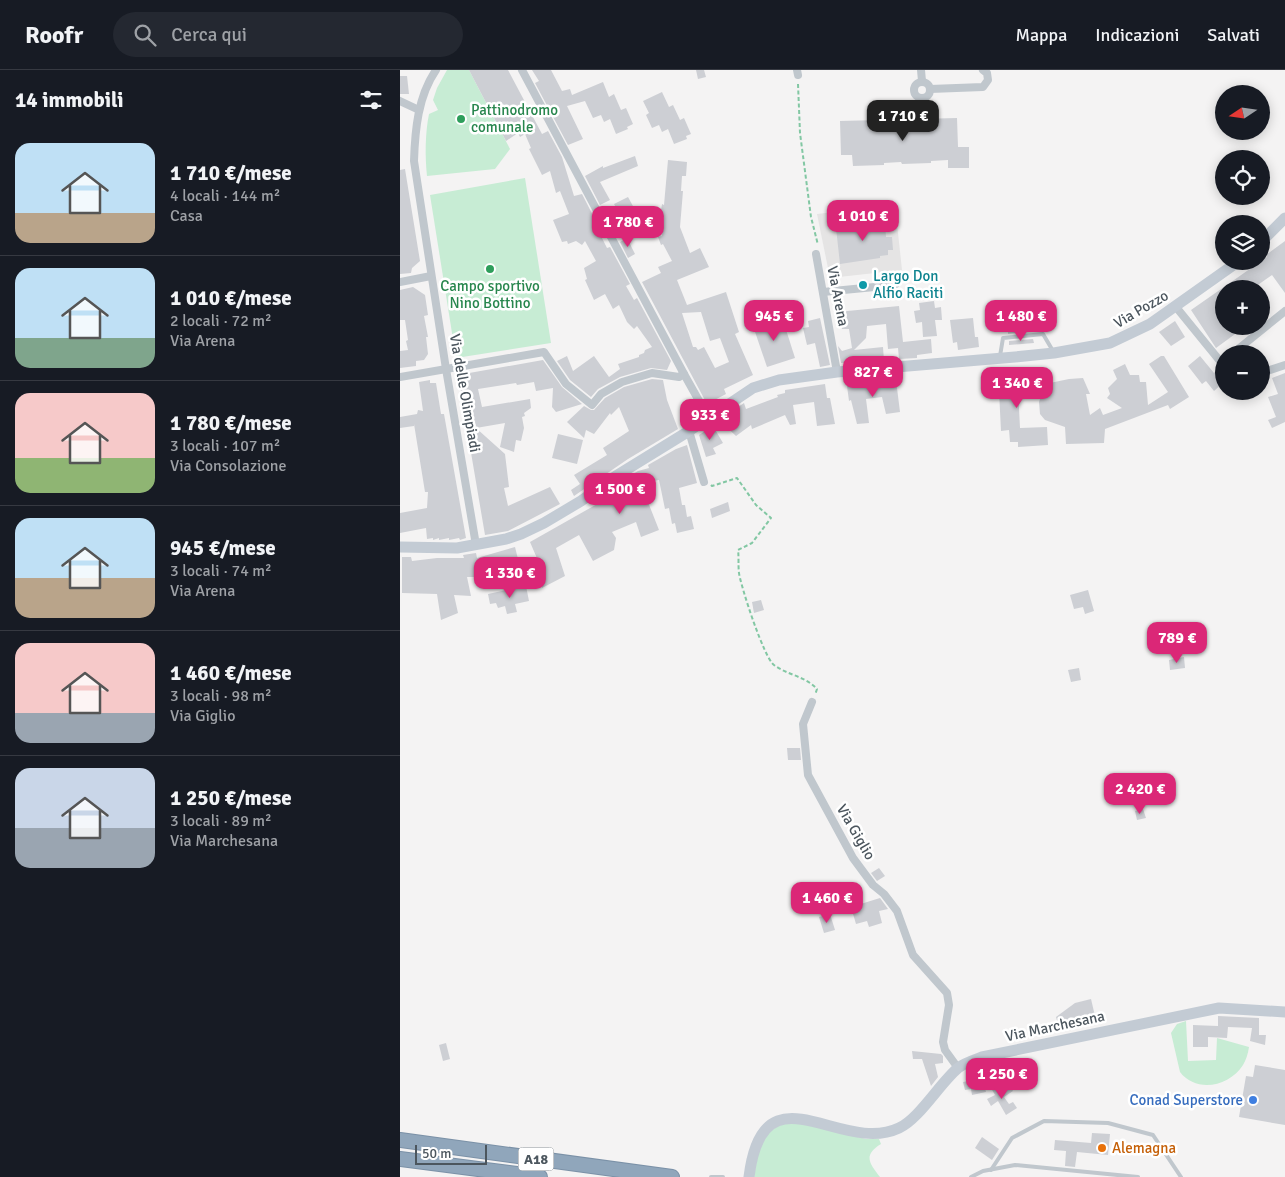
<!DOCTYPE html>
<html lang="it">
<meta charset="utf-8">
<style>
:root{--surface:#171b24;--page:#242831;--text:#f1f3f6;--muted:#9ea1a6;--line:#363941;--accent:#db2777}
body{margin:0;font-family:Signika,sans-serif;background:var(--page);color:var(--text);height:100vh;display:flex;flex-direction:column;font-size:19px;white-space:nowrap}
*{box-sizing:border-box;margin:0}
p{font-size:16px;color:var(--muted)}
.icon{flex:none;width:28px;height:28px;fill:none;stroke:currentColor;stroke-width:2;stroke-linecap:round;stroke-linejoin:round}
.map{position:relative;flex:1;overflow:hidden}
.side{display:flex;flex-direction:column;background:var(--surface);width:400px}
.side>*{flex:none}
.needle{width:32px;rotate:257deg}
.fabs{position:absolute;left:815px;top:15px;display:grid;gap:10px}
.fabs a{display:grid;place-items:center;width:55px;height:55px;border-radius:50%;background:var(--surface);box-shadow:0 2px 12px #0003;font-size:25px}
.scale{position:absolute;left:15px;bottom:12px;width:72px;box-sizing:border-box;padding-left:5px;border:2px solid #4c565e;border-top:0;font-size:14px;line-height:18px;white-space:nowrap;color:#4c565e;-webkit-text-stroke:4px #fff;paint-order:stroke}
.price{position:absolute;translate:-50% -42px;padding:0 11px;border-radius:10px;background:var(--accent);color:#fff;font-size:16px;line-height:32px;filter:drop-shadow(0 1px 2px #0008)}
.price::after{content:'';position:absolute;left:50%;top:30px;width:15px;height:11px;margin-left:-8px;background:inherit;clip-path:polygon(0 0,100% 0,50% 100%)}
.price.active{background:#222;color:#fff}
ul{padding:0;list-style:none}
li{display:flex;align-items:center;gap:15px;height:125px;padding:0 15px}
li+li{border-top:1px solid var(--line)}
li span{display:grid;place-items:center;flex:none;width:140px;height:100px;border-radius:15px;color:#555}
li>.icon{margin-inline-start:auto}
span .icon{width:60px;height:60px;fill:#fffc;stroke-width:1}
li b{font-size:21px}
h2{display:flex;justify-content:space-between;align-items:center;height:60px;padding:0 15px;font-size:21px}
header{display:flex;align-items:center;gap:30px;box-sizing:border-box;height:70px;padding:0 25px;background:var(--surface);border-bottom:1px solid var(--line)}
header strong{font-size:24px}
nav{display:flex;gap:28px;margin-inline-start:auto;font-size:18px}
.search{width:350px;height:45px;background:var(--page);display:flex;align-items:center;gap:12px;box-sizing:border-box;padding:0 18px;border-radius:28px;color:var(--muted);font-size:19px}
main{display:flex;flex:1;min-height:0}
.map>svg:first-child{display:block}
.education{fill:#e5e4e4}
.green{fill:#c7ecd4}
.building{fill:#cdcfd4;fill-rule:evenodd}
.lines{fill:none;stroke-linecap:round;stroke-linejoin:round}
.highway-casing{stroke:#7b91a7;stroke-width:16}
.path{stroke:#82c7a3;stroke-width:2;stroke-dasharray:4 2.5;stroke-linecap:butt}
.lane{stroke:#c0c7cd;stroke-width:4}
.street{stroke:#c0c7cd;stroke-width:8}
.secondary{stroke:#c3cbd4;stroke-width:11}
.highway{stroke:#90a6bb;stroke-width:14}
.leisure-dot{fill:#2e9e5b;stroke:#fff;stroke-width:2}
.culture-dot{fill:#0f9aa8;stroke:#fff;stroke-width:2}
.shop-dot{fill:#3f7fe0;stroke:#fff;stroke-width:2}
.food-dot{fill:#e8710a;stroke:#fff;stroke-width:2}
.labels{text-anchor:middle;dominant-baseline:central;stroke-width:5;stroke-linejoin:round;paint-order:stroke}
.shield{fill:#fff;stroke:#82898e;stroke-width:1}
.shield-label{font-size:14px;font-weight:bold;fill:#4c565e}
.leisure-label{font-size:15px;fill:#27864d;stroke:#fff;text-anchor:start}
.culture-label{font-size:15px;fill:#0d838f;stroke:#fff;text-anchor:start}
.street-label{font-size:15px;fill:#4c565e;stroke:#fff}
.shop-label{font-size:15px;fill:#366cbe;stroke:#fff;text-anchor:end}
.food-label{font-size:15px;fill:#c56008;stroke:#fff;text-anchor:start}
</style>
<header>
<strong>Roofr</strong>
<div class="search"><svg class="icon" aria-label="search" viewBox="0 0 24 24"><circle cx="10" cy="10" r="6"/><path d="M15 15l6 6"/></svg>Cerca qui</div>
<nav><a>Mappa</a><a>Indicazioni</a><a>Salvati</a></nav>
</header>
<main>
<section class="side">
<h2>14 immobili<svg class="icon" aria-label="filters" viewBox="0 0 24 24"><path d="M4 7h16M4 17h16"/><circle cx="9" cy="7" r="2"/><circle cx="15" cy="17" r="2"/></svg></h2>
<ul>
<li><span style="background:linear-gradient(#bfe0f5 70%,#b9a48a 0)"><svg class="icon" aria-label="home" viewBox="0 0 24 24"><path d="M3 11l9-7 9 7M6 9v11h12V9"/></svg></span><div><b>1 710 €/mese</b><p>4 locali · 144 m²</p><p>Casa</p></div></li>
<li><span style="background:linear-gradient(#bfe0f5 70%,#7fa58c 0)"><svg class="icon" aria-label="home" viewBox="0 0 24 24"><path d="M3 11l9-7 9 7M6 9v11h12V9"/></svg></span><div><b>1 010 €/mese</b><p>2 locali · 72 m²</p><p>Via Arena</p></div></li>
<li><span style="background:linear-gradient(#f6c9c9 65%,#8fb573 0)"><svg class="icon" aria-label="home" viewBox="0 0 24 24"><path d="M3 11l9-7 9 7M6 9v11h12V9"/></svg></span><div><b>1 780 €/mese</b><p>3 locali · 107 m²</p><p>Via Consolazione</p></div></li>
<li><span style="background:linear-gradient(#bfe0f5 60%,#b9a48a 0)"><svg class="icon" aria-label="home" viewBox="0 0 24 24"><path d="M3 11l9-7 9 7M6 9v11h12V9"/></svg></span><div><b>945 €/mese</b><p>3 locali · 74 m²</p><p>Via Arena</p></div></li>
<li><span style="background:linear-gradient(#f6c9c9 70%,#9aa5b1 0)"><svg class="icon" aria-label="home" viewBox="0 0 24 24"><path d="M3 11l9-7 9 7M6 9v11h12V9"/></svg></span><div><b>1 460 €/mese</b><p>3 locali · 98 m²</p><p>Via Giglio</p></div></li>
<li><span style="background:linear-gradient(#c9d6e8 60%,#9aa5b1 0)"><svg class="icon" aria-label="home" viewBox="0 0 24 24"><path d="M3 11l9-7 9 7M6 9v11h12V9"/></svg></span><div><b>1 250 €/mese</b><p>3 locali · 89 m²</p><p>Via Marchesana</p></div></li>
</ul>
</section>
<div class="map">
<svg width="885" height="1107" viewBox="0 0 885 1107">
<rect width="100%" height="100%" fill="#f4f3f3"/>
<polygon class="education" points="495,135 502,200 430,208 417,144"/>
<g class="green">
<path d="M 47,0 L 69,0 L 110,79 L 95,99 L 27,106 C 25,86 25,64 29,44 L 38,40 L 33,30 L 37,18 Z"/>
<polygon points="125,108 151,273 56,288 30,125"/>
<path d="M 786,951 L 788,991 L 816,990 L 817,968 L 849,977 C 848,984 846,990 843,995 C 829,1017 796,1023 780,1002 L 771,963 L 777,954 Z"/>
<path d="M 383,1054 L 404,1054 L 466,1069 L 479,1069 L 481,1074 C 463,1085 469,1093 480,1107 L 354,1107 C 358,1085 359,1063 383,1054 Z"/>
</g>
<g class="building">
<polygon points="69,0 108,0 142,64 148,61 162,87 174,126 182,124 203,165 201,166 207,178 210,177 230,214 226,216 234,230 237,228 271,291 267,300 251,298 220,307 198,319 191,327 170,310 157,291 167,286 173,301 194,286 209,307 220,299 218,294 239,287 239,285 244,283 245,280 252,277 237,256 234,259 227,252 219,235 213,239 205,224 194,230 185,210 187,209 184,198 196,191 185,171 182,175 176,171 168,174 167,171 162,172 153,150 169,144 160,121 156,123 150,101 142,105 129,79 131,78 125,64 120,67 118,63 106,71"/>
<polygon points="132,0 151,0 162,21 170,19 172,25 203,12 209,27 214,24 221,40 226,38 233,54 227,57 228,59 216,64 210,49 204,52 201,45 193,48 185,31 167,36 183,69 168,75 135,13 139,11"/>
<polygon points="296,0 304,0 306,7 298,9"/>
<polygon points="0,6 7,6 9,24 0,24"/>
<polygon points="262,22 269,37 273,35 280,50 284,48 291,64 286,66 287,69 274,74 268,59 262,62 259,55 252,58 246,45 249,43 243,31"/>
<polygon points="557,48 558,77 569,77 569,98 548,98 548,90 531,91 531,93 502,94 501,92 484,93 484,95 453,96 452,85 441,85 440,51"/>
<polygon points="235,86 238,96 200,112 210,130 200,135 185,106 203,96 203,98"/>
<path d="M 268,90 L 287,92 L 286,106 L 282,106 L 281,121 L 283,121 L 280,157 L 290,183 L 300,178 L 309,197 L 277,210 L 287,235 L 326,222 L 339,262 L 335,264 L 353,305 L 324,319 L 326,324 L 307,334 L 242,212 L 261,203 L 258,197 L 272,191 L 263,174 L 261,175 L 258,167 L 262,166 L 264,147 L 260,147 L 262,134 L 264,135 ZM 301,242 L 310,271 L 320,268 L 329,292 L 315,298 L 304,277 L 298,280 L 296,277 L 293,277 L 282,243 Z"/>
<polygon points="5,99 20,191 12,198 11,203 0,204 0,100"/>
<polygon points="228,127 245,158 231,165 214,134"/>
<polygon points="470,152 471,155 485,154 486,167 492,167 493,180 488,180 488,185 480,186 480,188 440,194 436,158 440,158 440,155"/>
<polygon points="227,168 235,184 228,188 220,172"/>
<polygon points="885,171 885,223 872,205 852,219 824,219 824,256 846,256 816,278 791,240 867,187 866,185"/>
<polygon points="13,217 25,225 28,245 24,246 28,267 26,267 28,284 24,290 16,291 16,296 0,298 0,281 8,280 6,271 8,270 5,250 0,250 0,220"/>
<polygon points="534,231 535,238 541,237 542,250 535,250 537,266 523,267 522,252 516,253 514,241 520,240 519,233"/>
<polygon points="499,236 503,272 531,269 532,283 517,285 517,288 499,289 498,278 488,279 486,254 467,256 466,268 454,280 483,277 484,291 441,293 438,276 442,281 452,278 449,259 442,259 441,253 438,254 437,242"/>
<polygon points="382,247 395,288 367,297 353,256"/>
<polygon points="420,248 430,295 420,297 415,273 407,275 403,258 409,257 408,251"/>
<polygon points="573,248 575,267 578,267 579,277 558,280 557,272 553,273 550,250"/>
<polygon points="628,250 629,259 633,258 633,261 608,264 608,261 617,260 617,251"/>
<polygon points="775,251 785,267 771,276 759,262"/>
<polygon points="633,269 634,273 609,275 609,271"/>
<polygon points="761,286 764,286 789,327 770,339 768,335 705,359 704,373 666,374 665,357 645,350 640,344 639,332 645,314 669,309 683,308 690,324 686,324 690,345 700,338 703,345 722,338 707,328 710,324 708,318 717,309 713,300 725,294 730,305 739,305 740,312 746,312 748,335 768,322 749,294"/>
<polygon points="800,286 814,303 818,300 824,307 824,312 814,321 806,311 802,314 788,296"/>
<polygon points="143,290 162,317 182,334 156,342 152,337 153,318 136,321 134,312 117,315 116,313 78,319 82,337 130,329 131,338 124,343 125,346 122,347 124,358 121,371 116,370 114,382 100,377 105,353 76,358 105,384 109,417 104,418 108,436 150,417 160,434 108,461 85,465 68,365 74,357 71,344 66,345 64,333 63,333 58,305"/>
<polygon points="633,301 633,318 618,319 620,358 647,357 648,375 618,377 618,372 610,372 609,360 601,361 599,321 596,321 595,303"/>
<polygon points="885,303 885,352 872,358 868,350 876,347 868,327 878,324 872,308"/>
<polygon points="252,309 263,310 267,330 278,359 228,389 174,426 171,420 180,414 174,405 207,385 203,378 229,361 219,337 211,345 210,343 194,364 186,360 184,368 167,352 184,336 191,340 194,340 205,328 224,317"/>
<polygon points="30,310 30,313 36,313 41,344 44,344 66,468 60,470 59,468 49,470 49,468 39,470 39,468 33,470 33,468 27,469 26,458 0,463 0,443 27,438 28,422 25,422 14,354 14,356 0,358 0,347 17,344 18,340 23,341 19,312"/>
<polygon points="496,310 500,342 486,344 482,327 466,329 469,353 457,354 451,330 449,331 447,316"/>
<polygon points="425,314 427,328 430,328 435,354 417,356 414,332 393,335 396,354 390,355 385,345 352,359 351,355 336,366 319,350 344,333 346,339 378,327 377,325 385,323 385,320"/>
<polygon points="313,356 323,373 313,378 316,384 306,387 299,365"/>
<polygon points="158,364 183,370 177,394 152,388"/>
<polygon points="287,375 297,413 279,418 282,435 285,435 287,447 291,446 294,459 277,463 275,453 272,454 269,438 265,439 259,410 253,411 252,406 233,412 238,430 246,427 259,460 241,467 236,452 212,462 216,468 214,480 193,491 179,465 156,478 165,506 142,518 139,512 140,508 137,502 142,500 130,472 206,429 205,428 224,414 223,410 238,401 249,398 248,395 276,379"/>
<polygon points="328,432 330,441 312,448 310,439"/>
<polygon points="115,477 119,493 74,504 75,507 67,507 71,526 54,525 58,543 41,550 37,524 2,523 2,487 11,487 12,491 37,488 64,488 63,485 76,483 77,488"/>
<polygon points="126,516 129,531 115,534 117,542 107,544 105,536 98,538 96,533 90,534 88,524"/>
<polygon points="688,520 694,541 685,544 683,537 674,539 670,525"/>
<polygon points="361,530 364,540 354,543 352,532"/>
<polygon points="784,587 785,598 770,600 769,590"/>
<polygon points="679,598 681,610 671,612 668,600"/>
<polygon points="387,678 400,678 401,690 388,690"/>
<polygon points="743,739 746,748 737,750 735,741"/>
<polygon points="479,798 485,806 477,811 471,803"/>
<polygon points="480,828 488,839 479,841 482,853 469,857 467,851 456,854 451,837"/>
<polygon points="430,844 435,860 424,863 419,847"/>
<polygon points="691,929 695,946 658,954 656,947 675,933"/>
<polygon points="818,946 859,948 859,965 866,965 865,975 850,971 852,958 828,957 827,968 808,967 808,977 793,977 793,955 818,956"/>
<polygon points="46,973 50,989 43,991 39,975"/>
<polygon points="512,981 541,984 543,986 543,993 535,994 538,1007 531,1016 522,989 513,989"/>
<polygon points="855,995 885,1000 885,1055 839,1047 846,1006 853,1007"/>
<polygon points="579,996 586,1022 572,1025 571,1019 565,1020 563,1012 568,1011 566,1002"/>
<polygon points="595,1015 600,1022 610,1016 613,1021 604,1027 609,1034 613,1032 617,1038 606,1045 598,1031 591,1036 587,1029 595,1025 591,1018"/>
<polygon points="692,1063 710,1064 708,1085 677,1082 675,1097 665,1096 666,1081 654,1080 655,1070 691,1073"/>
<polygon points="582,1067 599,1079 592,1090 575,1078"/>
</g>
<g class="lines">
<g class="highway-casing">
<g id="highway">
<polyline points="0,1070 272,1107"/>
<polyline points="0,1089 140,1107"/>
</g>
</g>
<g class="path">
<polyline points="398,14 400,63 411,147 418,175"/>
<path d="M 311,415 L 312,416 L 337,408 L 356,435 L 371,448 L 352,473 L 338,480 C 339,487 338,495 339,503 C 341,517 364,588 374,595 C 387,605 405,606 417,619 L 415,625"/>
</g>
<g class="lane">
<polyline points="600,286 603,268 643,264 653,281"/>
<polyline points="591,1100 612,1068 644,1051 708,1053 753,1065 781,1107"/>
<polyline points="311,1107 323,1107"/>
<polyline points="571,1107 583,1101 615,1095 738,1107"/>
</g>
<g class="street">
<path d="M 36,0 C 18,26 15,60 14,91 L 46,299 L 76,475"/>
<polyline points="397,0 398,5"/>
<polyline points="521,0 522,11"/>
<circle cx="522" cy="20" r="8"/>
<polyline points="530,19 583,17 588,10 587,3 583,0"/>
<polyline points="0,31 19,40"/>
<polyline points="416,184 437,302"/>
<polyline points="0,212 31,206"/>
<polyline points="423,222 495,215"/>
<polyline points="776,237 824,296"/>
<polyline points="832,284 885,241"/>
<polyline points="861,303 885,295"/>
<polyline points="284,304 308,347"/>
<polyline points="0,307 144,282 166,314 192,335 201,324 222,312 252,303 279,307 284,304 122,0"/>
<polyline points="289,361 304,412"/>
<polyline points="412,632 403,654 408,705 453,788 473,815 484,824 497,841 513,885 547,923 549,935 543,972 545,980 558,998"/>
</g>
<g class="secondary">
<polyline points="861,172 885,148"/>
<polyline points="0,477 57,478 106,469 121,464 144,453 181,431 216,406 289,361 353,318 379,310 437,302 615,287 654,283 710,273 750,254 839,191"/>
<path d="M 349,1107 C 363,993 440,1086 499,1058 C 519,1049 540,1013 558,998 C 564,993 574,990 582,987 L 819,938 L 885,942"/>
</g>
<use href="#highway" class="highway"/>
</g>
<g class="leisure-dot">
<circle cx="61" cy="49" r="5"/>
<circle cx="90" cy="199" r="5"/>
</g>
<circle class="culture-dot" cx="463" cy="215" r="5"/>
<circle class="shop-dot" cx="853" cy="1030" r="5"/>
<circle class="food-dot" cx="702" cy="1078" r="5"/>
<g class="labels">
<rect class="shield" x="118.5" y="1077.5" width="35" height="23" rx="4"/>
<g class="shield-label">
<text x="136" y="1089">A18</text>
</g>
<g class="leisure-label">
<text x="71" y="40">Pattinodromo<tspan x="71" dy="17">comunale</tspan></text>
<text x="90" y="216" text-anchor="middle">Campo sportivo<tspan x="90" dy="17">Nino Bottino</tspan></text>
</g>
<g class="culture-label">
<text x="473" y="206">Largo Don<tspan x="473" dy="17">Alfio Raciti</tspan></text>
</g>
<g class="street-label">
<text transform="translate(438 226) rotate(79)">Via Arena</text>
<text transform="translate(741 239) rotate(-30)">Via Pozzo</text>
<text transform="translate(65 323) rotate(80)">Via delle Olimpiadi</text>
<text transform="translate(456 762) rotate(60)">Via Giglio</text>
<text transform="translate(655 956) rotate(-12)">Via Marchesana</text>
</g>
<g class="shop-label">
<text x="843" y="1030">Conad Superstore</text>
</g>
<g class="food-label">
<text x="712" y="1078">Alemagna</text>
</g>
</g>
</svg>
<div class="fabs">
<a><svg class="needle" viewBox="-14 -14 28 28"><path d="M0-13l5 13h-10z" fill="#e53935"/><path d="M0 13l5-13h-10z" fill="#9ea1a6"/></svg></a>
<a><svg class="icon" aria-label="locate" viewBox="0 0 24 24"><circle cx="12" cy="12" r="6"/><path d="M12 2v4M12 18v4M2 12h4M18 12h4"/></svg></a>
<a><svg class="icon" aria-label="layers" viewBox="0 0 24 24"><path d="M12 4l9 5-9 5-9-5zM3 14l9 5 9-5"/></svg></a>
<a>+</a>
<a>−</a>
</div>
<div class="scale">50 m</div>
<b class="price active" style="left:503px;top:72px">1 710 €</b>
<b class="price" style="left:463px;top:172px">1 010 €</b>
<b class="price" style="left:228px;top:178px">1 780 €</b>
<b class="price" style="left:374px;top:272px">945 €</b>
<b class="price" style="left:621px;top:272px">1 480 €</b>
<b class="price" style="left:473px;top:328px">827 €</b>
<b class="price" style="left:617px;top:339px">1 340 €</b>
<b class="price" style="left:310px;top:371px">933 €</b>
<b class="price" style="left:220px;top:445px">1 500 €</b>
<b class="price" style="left:110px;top:529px">1 330 €</b>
<b class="price" style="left:777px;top:594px">789 €</b>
<b class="price" style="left:740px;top:745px">2 420 €</b>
<b class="price" style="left:427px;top:854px">1 460 €</b>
<b class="price" style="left:602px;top:1030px">1 250 €</b>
</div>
</main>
